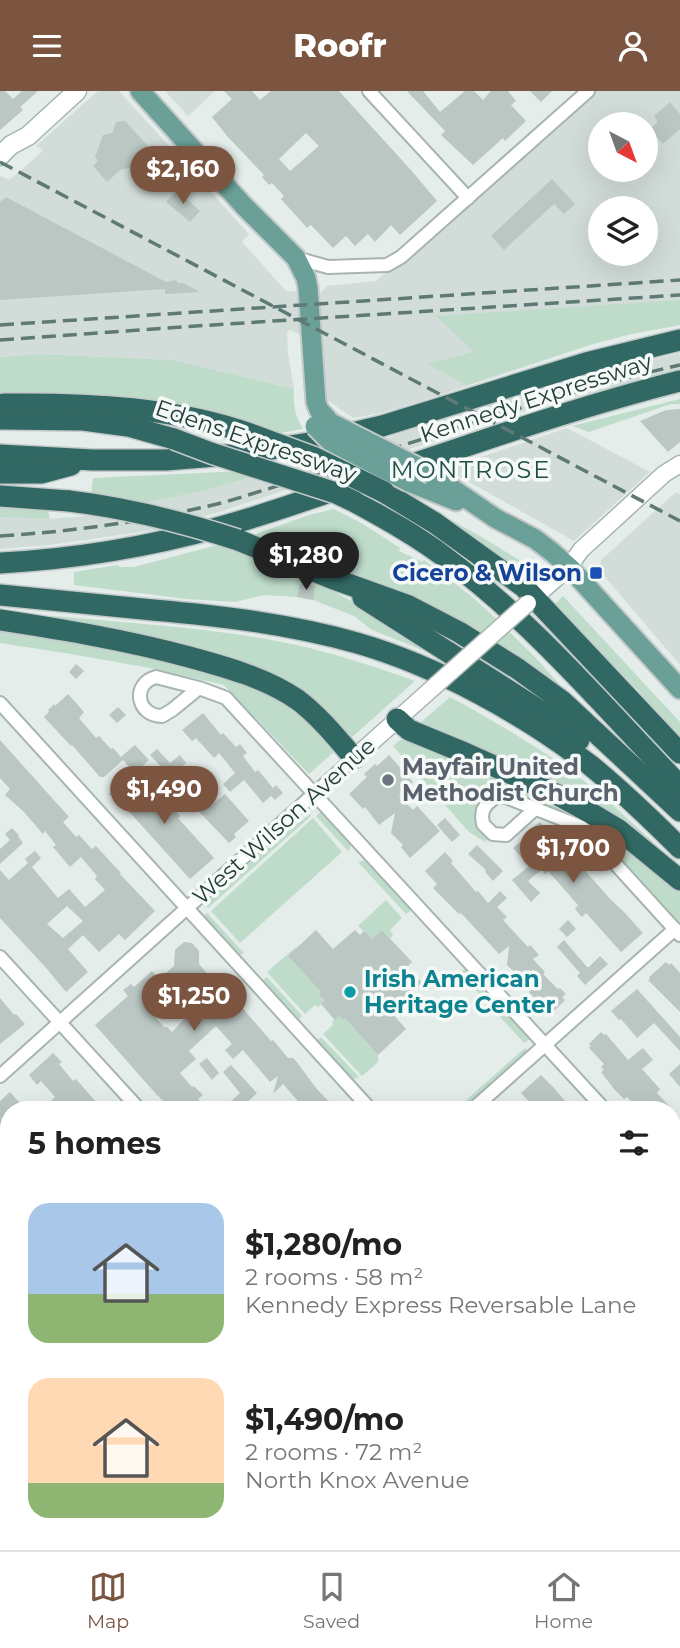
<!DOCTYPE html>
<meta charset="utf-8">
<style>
:root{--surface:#fff;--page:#f2f2f2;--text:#222;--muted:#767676;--line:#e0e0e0;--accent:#7c5540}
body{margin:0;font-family:Montserrat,sans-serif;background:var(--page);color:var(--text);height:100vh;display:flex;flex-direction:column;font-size:26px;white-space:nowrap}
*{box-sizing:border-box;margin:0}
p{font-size:23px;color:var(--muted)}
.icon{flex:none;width:38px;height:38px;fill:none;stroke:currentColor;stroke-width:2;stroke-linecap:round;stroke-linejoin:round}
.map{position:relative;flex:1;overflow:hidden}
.sheet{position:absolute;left:0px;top:1010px;width:681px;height:450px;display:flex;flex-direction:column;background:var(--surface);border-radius:28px 28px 0 0;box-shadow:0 7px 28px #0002}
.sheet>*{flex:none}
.needle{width:46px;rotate:139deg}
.fabs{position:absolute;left:588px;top:21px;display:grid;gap:14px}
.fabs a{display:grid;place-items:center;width:70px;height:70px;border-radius:50%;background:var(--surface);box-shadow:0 7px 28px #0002;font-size:35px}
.price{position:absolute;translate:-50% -60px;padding:0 16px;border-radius:24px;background:var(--accent);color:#fff;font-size:23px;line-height:46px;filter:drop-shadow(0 2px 4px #0008)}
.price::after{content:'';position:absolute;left:50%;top:42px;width:21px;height:16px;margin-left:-10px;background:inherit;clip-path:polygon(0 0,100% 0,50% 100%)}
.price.current{background:#222;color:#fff}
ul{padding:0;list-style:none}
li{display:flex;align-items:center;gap:21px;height:175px;padding:0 28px}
li span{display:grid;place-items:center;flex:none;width:196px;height:140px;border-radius:21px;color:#555}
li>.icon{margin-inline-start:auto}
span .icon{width:84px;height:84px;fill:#fffc;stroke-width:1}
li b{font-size:30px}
h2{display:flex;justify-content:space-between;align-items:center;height:84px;padding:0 28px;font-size:30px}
header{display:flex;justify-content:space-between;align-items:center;height:91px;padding:0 28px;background:var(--accent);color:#fff;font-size:32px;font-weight:800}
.dock{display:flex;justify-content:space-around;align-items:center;height:98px;border-top:2px solid var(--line);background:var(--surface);font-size:19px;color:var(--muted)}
.dock a{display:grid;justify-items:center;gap:4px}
.dock .current{color:var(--accent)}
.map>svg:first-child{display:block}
.built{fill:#d2ddd9;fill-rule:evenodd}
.green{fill:#bfdcca}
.building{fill:#bac7c3;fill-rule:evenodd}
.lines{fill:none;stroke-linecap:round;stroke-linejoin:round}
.minor-casing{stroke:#a7b5b1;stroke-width:16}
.tertiary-casing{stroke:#a7b5b1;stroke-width:19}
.secondary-casing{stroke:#a3b8b3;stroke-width:21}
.primary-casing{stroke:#c2c9c8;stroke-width:23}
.motorway-casing{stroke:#c2c9c8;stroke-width:24}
.minor{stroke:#fff;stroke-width:12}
.tertiary{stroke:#fff;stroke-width:16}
.secondary{stroke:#fff;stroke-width:18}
.primary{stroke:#6ba098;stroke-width:19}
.motorway{stroke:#326863;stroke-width:21}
.rail{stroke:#5f7975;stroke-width:3.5;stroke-dasharray:14 7;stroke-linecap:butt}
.tertiary-bridge-casing{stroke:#a7b5b1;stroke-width:19;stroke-linecap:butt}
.primary-bridge-casing{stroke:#c2c9c8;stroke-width:23;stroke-linecap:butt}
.motorway-bridge-casing{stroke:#c2c9c8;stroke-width:24;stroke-linecap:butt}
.tertiary-bridge{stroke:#fff;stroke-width:16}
.primary-bridge{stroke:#6ba098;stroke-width:19}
.motorway-bridge{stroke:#326863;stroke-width:21}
.transit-dot{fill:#1a4fb4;stroke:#f5f9f7;stroke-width:2.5}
.worship-dot{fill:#6b7280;stroke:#f5f9f7;stroke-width:2.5}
.culture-dot{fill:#0f9aa8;stroke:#f5f9f7;stroke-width:2.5}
.labels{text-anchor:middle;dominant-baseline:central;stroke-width:7;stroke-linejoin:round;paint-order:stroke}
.street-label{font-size:23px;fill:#243e39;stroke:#f5f9f7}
.transit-label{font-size:23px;font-weight:bold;fill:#164399;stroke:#f5f9f7;text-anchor:end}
.worship-label{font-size:23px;font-weight:bold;fill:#5b616d;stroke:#f5f9f7;text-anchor:start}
.culture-label{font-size:23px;font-weight:bold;fill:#0d838f;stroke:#f5f9f7;text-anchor:start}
.neighbourhood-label{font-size:24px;letter-spacing:2px;fill:#214f48;stroke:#f5f9f7}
</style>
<header><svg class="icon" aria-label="menu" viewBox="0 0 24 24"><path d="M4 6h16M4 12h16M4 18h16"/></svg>Roofr<svg class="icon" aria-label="person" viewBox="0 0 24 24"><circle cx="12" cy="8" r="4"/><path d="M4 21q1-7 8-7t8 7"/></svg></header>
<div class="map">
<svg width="680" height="1459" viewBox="0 0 680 1459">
<rect width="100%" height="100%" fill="#e4edea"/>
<g class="built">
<path d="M 98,0 L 119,0 L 249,143 L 242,151 L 286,200 L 321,201 L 327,195 L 376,190 L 590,0 L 680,0 L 680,234 L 631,243 L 593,253 L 434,306 L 380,322 L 353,327 L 324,307 L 322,255 L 291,239 L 287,240 L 288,263 L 294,298 L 174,269 L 40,263 L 0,266 L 0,86 L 1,85 L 9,89 L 25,76 L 43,59 L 36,55 ZM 600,33 L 646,33 L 646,79 L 600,79 ZM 600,117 L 646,117 L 646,163 L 600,163 Z"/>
<polygon points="165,0 215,0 188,25"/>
<polygon points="680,262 680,278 540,315 216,422 155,439 49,454 0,458 0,426 50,428 86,425 206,399 388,347 398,343 534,299"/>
<polygon points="567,337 650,381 574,450 446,378"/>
<polygon points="676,401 680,403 680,574 600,480 601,469"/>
<polygon points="680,1175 680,1273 672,1280 672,1182"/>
<polygon points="680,1308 680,1411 672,1418 672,1315"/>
<polygon points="365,1451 482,1451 473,1459 356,1459"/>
<polygon points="521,1451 634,1451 625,1459 512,1459"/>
</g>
<g class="green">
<polygon points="680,209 680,234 631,243 593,253 467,294 427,273 474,261 436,225"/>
<path d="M 40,263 L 174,269 L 294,298 C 293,314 295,325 303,338 L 274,343 L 125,306 L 65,304 L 0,306 L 0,266 Z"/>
<polygon points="680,308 680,313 671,313 589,341 572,335"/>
<polygon points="242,380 255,385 206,399 142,413 91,405 93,387"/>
<polygon points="394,397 480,445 537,480 535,483 528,488 467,441"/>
<polygon points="0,414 47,416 50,428 0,426"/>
<polygon points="334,418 363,433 400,457 399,460 422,471 424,469 471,505 490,522 535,566 569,604 424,509 423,510 250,445 309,424"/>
<polygon points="225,452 319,493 346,507 435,564 372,539 354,525 313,509 297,506 265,504 235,511 187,508 74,494 74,481 118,474 120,476 134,476"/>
<polygon points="563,505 680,631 680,650 639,600 554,514"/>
<path d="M 54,525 C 127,532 200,536 272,549 C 321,558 368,573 415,590 L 351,647 L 346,646 L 309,608 L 54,532 Z"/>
<polygon points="0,537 71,547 244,590 274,603 308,629 333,658 334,661 309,683 224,594 161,579 71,563 0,552"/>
<path d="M 450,606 C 501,634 551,663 597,700 C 616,716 634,734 653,751 L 649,755 L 419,633 Z"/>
<polygon points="400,649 412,650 571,716 633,758 680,799 680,833 584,731 516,701 502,700 491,703 479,712 475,723 477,738 488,748 485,751 469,741 393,655"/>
<polygon points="322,720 352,754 348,760 316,725"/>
<polygon points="310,723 311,725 208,817 204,812 277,748"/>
<polygon points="313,727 342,761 240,852 211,820"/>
<polygon points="366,769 412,819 406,823 358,771"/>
<polygon points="386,809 402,827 390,839 393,844 390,847 382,839 372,848 358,835"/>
<polygon points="207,822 244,862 240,864 204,825"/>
<polygon points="296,856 297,857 288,865 321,901 325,910 318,916 315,914 305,923 267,881"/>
<polygon points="466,878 530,948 524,952 459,881"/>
<polygon points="267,886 302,925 299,928 263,889"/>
<polygon points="339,925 343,929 345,927 378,964 378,971 362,985 323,943 333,934 332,931"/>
<polygon points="321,946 359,986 353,988 317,949"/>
<polygon points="525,957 529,961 466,1018 456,1018"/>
</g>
<g class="building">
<polygon points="0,0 5,0 13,8 22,0 38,0 20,16 23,19 0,39"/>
<path d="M 224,0 L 252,0 L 260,9 L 271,0 L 339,0 L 410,78 L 437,110 L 400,144 L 391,134 L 375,151 L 368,143 L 355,155 L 346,145 L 333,157 L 311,134 L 307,137 L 300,129 L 281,108 L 284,105 L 272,92 L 269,94 L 262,86 L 264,84 L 227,45 L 212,26 L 232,8 ZM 306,42 L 319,55 L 290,80 L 279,68 Z"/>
<polygon points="407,0 423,0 440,21 465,0 474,0 483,9 491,0 508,0 516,10 511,14 526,30 505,50 503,47 473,74 441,44 445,40"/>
<polygon points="530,0 552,0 541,11"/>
<polygon points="670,11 680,23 680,38 663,53 650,38 658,31 654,25"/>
<polygon points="125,30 148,55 145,64 135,66 132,76 120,79 107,91 93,75 98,70 95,66 103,44 112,42 116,31"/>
<polygon points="552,88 575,113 564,123 554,113 504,159 491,145"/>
<polygon points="177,99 200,120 190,131 166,111"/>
<polygon points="6,106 166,191 176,189 178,192 183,192 200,201 165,203 165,198 0,209 0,111"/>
<polygon points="680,318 680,351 668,361 640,330 666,319"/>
<polygon points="300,493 315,495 313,509 297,506"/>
<polygon points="76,573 84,580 76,588 69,581"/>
<polygon points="68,603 84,621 79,627 96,647 99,645 111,658 113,657 121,666 135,654 149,669 135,682 123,669 104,686 100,686 72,654 71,655 44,626 49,621 48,619 54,613 55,615"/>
<polygon points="118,616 126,624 117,632 109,624"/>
<polygon points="203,622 221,644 223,642 236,656 240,653 247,662 243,665 255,681 258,679 273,697 276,694 283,702 275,709 271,705 263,712 244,689 230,701 223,693 235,682 219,662 214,667 196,647 192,650 182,639"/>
<path d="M 0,649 L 69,726 L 63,731 L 76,746 L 79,744 L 92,758 L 96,755 L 121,782 L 120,783 L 155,820 L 125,849 L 119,843 L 99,861 L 83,844 L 68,858 L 88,881 L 66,901 L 47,878 L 0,827 L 0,779 L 9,789 L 28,772 L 25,768 L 35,760 L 41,767 L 32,776 L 58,807 L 69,798 L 85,816 L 105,799 L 95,788 L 97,785 L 81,766 L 70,776 L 53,756 L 56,754 L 45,740 L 43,743 L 23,720 L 5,704 L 10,698 L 0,687 ZM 67,815 L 83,830 L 63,847 L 47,833 Z"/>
<polygon points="157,658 170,672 180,664 186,672 177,680 177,681 192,698 193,697 211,715 225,703 249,730 234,743 236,746 229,752 185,706 171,687 170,688 162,681 164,679 150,664"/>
<polygon points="389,664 413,691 399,704 413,719 417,715 440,740 410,767 401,756 403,754 391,742 395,722 379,734 365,716 363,718 349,703 367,686 364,683 375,673 377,675"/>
<polygon points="134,682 149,697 151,696 173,719 174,718 180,725 178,727 214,767 190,788 124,715 133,707 108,704 119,696 118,691 124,691"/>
<polygon points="445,727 460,744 452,751 437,734"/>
<polygon points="540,731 544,736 545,742 550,743 559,752 560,751 610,808 623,820 643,842 621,861 586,822 582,826 575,818 578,814 548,780 545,783 542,778 528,790 540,802 531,811 512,789 529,775 513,757 529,743 528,740"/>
<polygon points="12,737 19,744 18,745 23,752 0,773 0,758 10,749 5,743"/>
<polygon points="477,754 503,780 493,790 485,781 486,779 468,763"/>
<polygon points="445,761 453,770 451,772 476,801 478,800 488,812 500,800 507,807 497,816 507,826 503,829 528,856 530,854 539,864 533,868 545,881 543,883 558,898 560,897 566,903 562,906 565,909 553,921 542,908 538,911 529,901 532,897 519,882 517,883 507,874 509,855 499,863 461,822 459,823 433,797 437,793 425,780"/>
<polygon points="568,829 576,838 567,846 559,838"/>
<polygon points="316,839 333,858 355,839 360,844 364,840 372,848 382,839 412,871 407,876 422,892 391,921 406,938 378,964 345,927 343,929 339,925 335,929 321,913 325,910 319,903 321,901 288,865"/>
<polygon points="564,849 587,876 589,876 600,865 608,873 585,894 577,885 580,882 557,856"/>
<path d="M 184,851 L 192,852 L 199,860 L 199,873 L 213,890 L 216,887 L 225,897 L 229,894 L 243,909 L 239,913 L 271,950 L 273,949 L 288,967 L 293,967 L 296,970 L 316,997 L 336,1018 L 305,1018 L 283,993 L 273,1003 L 278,985 L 270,991 L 243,959 L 233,968 L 225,959 L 232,953 L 216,935 L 189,960 L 196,968 L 180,982 L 192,996 L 194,995 L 203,1004 L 198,1008 L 208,1018 L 172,1018 L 156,1003 L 95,934 L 128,905 L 123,899 L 131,893 L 134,896 L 152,880 L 159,888 L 174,875 L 175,859 ZM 171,897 L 192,920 L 172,941 L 166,935 L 165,937 L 148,918 Z"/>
<polygon points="666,871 669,874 671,872 680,882 680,921 648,889 650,888 649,886"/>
<polygon points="637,898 680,946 680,960 654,932 637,947 621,928 619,929 611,920"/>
<polygon points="0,907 14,924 16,923 25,933 0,953"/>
<polygon points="601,941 604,944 606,943 628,969 643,957 653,969 642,978 660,998 657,1002 672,1018 639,1018 627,1006 624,1008 614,998 601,981 604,979 601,976 604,973 589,957 591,955 589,953"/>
<polygon points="53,962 62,971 59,973 73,990 76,988 102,1018 56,1018 50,1011 55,1006 41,990 37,994 29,984"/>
<polygon points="207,967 219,982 212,989 199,973"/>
<polygon points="680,973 680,996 669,983"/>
<polygon points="231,974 257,1002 240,1018 234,1018 229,1012 240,1002 223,981"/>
<polygon points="541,984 553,996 572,1018 536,1018 521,1002"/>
<polygon points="10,1001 25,1018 9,1018 9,1031 0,1039 0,1010"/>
<polygon points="9,1070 9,1117 0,1109 0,1078"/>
<polygon points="0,1194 9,1203 9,1239 0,1229"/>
<polygon points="0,1320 9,1330 9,1346 0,1336"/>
<polygon points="9,1360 9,1394 0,1402 0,1368"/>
</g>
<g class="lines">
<g class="minor-casing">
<g id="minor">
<polyline points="369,0 468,107"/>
<polyline points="296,167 328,176 387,174 401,166 588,0"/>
<path d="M 199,597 L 172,619 L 162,625 C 137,625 131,593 156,586 L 199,597 L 226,607 L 604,1018"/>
<polyline points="0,612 370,1018"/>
<polyline points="536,717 506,744 493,743 483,733 482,726 483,719 487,713 493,708 499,705 506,706 582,736 680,844"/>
<polyline points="0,866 139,1018"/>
<polyline points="0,985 354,667"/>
<polyline points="473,1018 675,838"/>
<polyline points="672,1093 680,1102"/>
<polyline points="0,1152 9,1161"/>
<polyline points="0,1442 16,1459"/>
<polyline points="273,1451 280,1459"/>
<polyline points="670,1451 670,1459"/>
</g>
</g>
<g class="tertiary-casing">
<g id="tertiary">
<polyline points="528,512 569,476 581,459 664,383 680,373"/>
<polyline points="354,667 418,610"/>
</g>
</g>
<g class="secondary-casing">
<g id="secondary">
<polyline points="0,65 11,54 28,45 77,0"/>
<polyline points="672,1298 680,1291"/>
<polyline points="493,1459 502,1451"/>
</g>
</g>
<g class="primary-casing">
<g id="primary">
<polyline points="140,0 244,115 296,167 306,187 308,197 316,311 319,319 331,332"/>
<polyline points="431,383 495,427 535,448 552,461 569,476 680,598"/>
<polyline points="409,391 456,410"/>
</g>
</g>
<g class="motorway-casing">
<g id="motorway">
<path d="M 0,315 L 4,313 C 88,312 177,316 256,345"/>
<polyline points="0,328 83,329 128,335 174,348"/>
<polyline points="0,364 93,369 166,369 240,363 309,352 382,335 586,272 680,249"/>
<polyline points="0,382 41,382 71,374"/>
<polyline points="384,401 435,432 524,496 680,662"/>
<polyline points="0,405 69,410"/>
<path d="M 355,411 C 386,428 417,445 446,467 C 534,532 605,617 680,695"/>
<polyline points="238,449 331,487 409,515 459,541 518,578 562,610 680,720"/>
<path d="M 0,472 C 74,468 148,456 220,436 C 261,425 301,411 341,397 C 454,360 565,319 680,290"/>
<path d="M 0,504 C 51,509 102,514 153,519 C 221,525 290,533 357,552 C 437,575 524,623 590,674 C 622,700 651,728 680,757"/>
<polyline points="363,507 550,626 579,649"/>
<path d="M 0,529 C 65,539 126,549 189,566 C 226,576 266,587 298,609 C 319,625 337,647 354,667"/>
<polyline points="397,628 409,639 465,662 556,703 589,721 619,739 680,789"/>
</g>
</g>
<use href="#minor" class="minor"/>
<use href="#tertiary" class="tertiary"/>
<use href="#secondary" class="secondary"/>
<use href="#primary" class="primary"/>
<use href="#motorway" class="motorway"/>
<g class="rail">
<polyline points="0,71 680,430"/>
<polyline points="0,234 680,189"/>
<polyline points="0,249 196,235 680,204"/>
<path d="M 0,445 C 78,440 149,430 225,411 C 376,366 525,309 680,274"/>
</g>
<g class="tertiary-bridge-casing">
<polyline id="tertiary-bridge" points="418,610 528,512"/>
</g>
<g class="primary-bridge-casing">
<g id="primary-bridge">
<polyline points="331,332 431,383"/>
<polyline points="315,335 330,350 409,391"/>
</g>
</g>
<g class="motorway-bridge-casing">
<g id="motorway-bridge">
<polyline points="256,345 313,366 384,401"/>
<polyline points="174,348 211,362 336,402 355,411"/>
<path d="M 69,410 C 128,417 183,431 238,449"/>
</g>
</g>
<use href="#tertiary-bridge" class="tertiary-bridge"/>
<use href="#primary-bridge" class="primary-bridge"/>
<use href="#motorway-bridge" class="motorway-bridge"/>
</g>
<rect class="transit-dot" x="589" y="475" width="14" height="14" rx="3.5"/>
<circle class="worship-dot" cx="388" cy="689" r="7"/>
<circle class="culture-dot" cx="350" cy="901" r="7"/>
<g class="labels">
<g class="street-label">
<text transform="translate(536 307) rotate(-18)">Kennedy Expressway</text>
<text transform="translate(256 350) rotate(19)">Edens Expressway</text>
<text transform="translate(284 730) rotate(-42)">West Wilson Avenue</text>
</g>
<g class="transit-label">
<text x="582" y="482">Cicero &amp; Wilson</text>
</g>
<g class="worship-label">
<text x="402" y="676">Mayfair United<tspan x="402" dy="26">Methodist Church</tspan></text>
</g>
<g class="culture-label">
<text x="364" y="888">Irish American<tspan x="364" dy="26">Heritage Center</tspan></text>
</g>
<g class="neighbourhood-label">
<text x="471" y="378">MONTROSE</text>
</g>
</g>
</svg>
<div class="fabs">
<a><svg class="needle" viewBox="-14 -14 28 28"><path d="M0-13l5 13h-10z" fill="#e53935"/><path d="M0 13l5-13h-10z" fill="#767676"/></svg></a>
<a><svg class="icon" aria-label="layers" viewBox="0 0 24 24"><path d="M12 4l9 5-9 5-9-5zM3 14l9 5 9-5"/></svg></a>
</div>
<b class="price" style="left:183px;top:115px">$2,160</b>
<b class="price current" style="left:306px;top:501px">$1,280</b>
<b class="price" style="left:164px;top:735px">$1,490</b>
<b class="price" style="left:573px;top:794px">$1,700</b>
<b class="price" style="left:194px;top:942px">$1,250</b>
<section class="sheet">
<h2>5 homes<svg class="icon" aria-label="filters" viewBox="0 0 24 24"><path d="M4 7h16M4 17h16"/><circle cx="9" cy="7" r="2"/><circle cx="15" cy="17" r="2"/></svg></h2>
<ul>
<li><span style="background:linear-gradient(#a9c7e8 65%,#8fb573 0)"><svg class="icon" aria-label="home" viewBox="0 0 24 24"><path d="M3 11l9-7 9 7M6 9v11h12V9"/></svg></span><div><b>$1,280/mo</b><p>2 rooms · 58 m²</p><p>Kennedy Express Reversable Lane</p></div></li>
<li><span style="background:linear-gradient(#ffd9b3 75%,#8fb573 0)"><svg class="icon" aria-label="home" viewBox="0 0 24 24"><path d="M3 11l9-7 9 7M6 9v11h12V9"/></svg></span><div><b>$1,490/mo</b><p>2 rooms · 72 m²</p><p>North Knox Avenue</p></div></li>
</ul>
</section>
</div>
<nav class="dock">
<a class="current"><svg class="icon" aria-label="map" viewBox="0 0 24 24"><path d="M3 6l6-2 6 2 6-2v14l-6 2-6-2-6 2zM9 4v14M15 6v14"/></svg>Map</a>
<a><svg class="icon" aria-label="saved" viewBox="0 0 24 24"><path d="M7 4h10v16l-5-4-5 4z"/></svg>Saved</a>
<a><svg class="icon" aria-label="home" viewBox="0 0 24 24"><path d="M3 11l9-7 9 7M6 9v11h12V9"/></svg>Home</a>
</nav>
